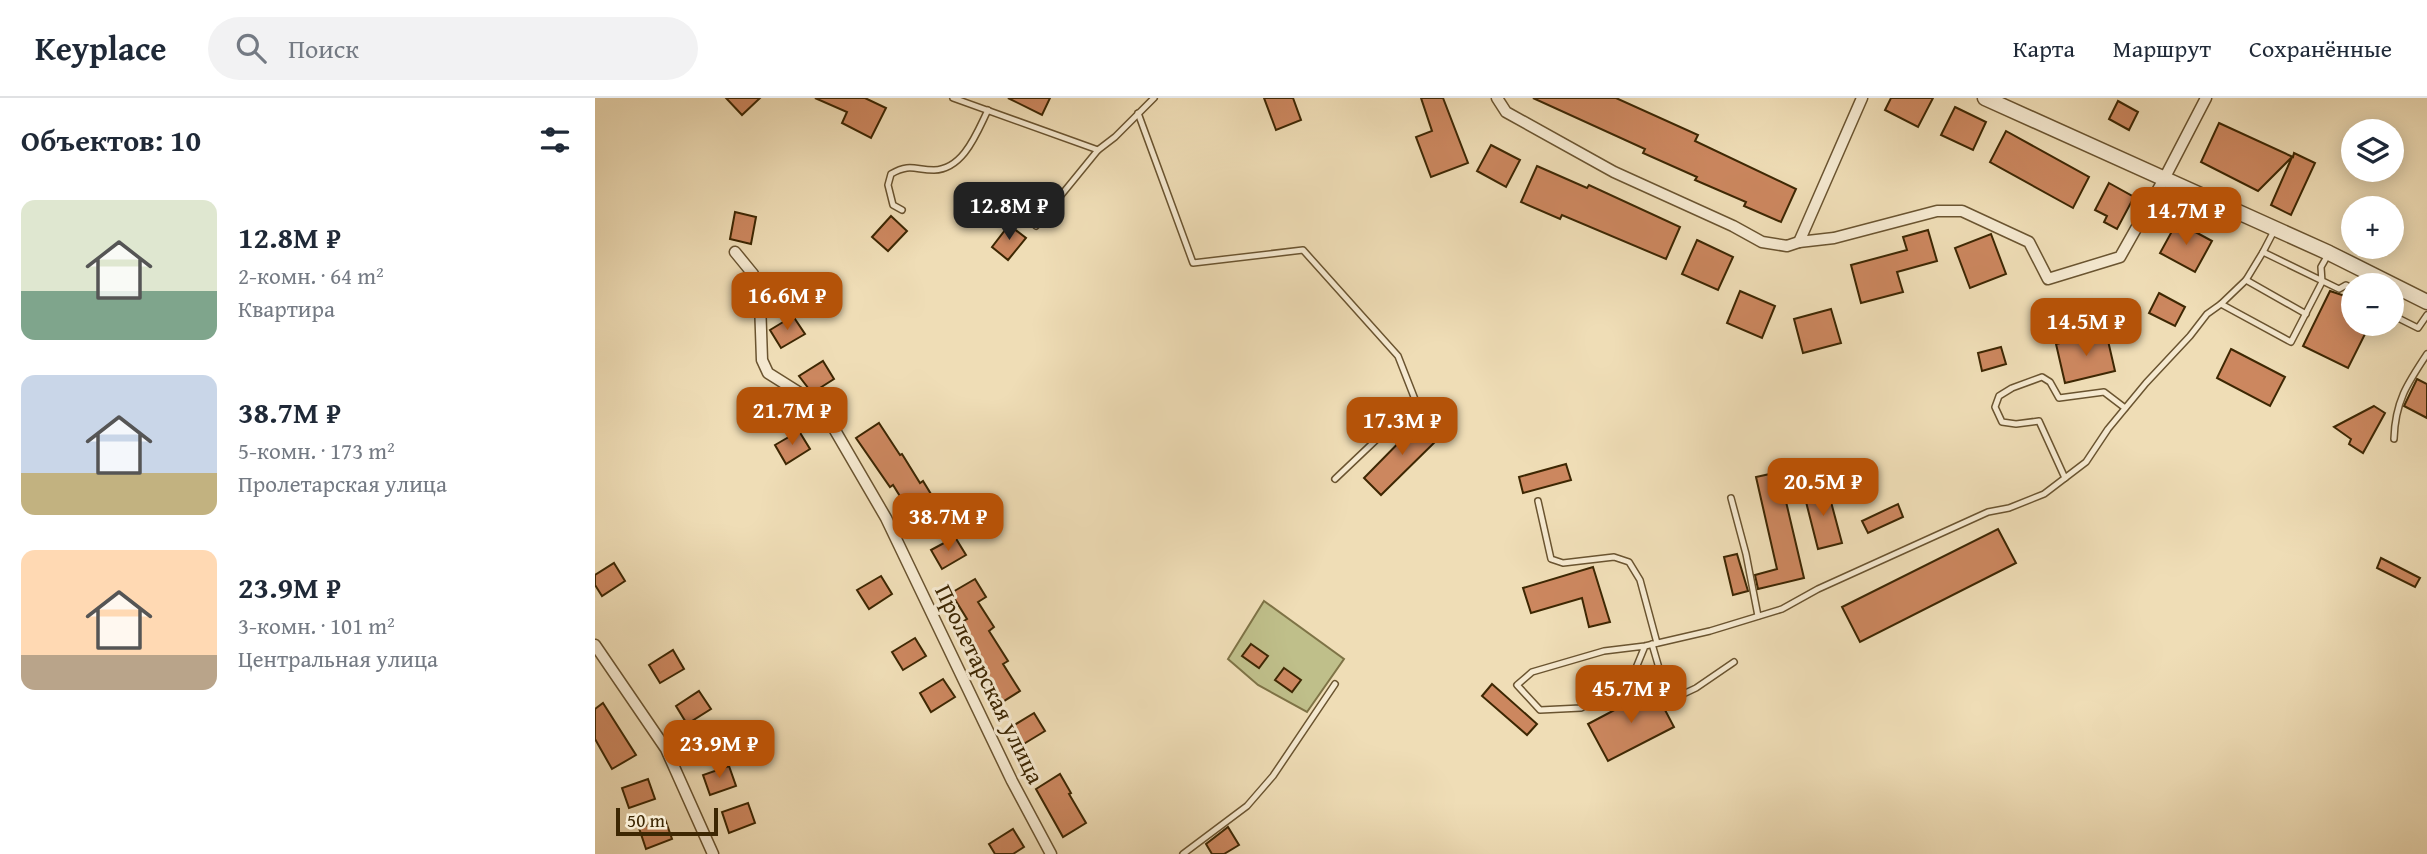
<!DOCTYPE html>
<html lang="ru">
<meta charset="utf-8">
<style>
:root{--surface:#fff;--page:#f2f2f3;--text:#1f2937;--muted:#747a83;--line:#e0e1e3;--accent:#b45309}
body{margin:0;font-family:"Gentium Book Plus",serif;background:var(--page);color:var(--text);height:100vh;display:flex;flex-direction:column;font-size:26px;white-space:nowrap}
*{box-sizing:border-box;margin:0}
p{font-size:23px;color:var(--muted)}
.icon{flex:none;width:38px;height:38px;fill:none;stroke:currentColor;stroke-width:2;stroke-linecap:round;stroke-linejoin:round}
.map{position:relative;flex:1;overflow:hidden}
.sheet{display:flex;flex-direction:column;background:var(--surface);width:595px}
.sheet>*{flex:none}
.controls{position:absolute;left:1746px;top:21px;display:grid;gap:14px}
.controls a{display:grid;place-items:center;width:63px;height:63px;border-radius:50%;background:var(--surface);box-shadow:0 4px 18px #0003;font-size:35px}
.scale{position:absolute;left:21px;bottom:18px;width:102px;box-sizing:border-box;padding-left:7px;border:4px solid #3d2703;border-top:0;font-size:19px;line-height:24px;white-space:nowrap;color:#3d2703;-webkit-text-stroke:5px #f5e9d0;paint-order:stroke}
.price{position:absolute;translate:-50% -60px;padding:0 16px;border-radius:14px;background:var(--accent);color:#fff;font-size:23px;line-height:46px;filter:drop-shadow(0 2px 4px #0008)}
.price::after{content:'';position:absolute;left:50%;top:42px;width:21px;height:16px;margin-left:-10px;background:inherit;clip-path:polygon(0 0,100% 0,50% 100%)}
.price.active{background:#222;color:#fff}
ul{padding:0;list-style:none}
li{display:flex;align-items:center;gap:21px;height:175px;padding:0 21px}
li span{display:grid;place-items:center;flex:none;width:196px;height:140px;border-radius:14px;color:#555}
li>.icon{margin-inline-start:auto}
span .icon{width:84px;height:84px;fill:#fffc;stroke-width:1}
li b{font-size:30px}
h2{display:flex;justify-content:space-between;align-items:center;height:84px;padding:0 21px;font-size:30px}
header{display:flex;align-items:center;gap:42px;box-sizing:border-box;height:98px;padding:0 35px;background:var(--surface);border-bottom:2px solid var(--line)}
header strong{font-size:33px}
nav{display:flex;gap:38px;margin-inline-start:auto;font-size:24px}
.search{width:490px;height:63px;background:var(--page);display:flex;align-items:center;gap:18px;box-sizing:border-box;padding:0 24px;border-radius:38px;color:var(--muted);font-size:26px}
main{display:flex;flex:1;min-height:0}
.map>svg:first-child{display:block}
.green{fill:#bfbf8a;stroke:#7e7346;stroke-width:2}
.building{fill:#cc875f;stroke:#3d2703;stroke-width:2}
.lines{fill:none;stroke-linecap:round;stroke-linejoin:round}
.service-casing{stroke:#6a5430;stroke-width:8}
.minor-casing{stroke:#6a5430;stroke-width:13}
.tertiary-casing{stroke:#6a5430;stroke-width:17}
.service{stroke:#f5e9d0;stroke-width:5}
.minor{stroke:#f5e9d0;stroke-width:10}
.tertiary{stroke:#f5e9d0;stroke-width:14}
.labels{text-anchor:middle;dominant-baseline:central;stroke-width:6;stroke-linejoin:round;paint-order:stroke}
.street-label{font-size:24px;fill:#3d2703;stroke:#f5e9d0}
</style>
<header>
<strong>Keyplace</strong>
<div class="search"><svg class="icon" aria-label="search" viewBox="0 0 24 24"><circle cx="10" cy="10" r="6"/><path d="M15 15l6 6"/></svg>Поиск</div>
<nav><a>Карта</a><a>Маршрут</a><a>Сохранённые</a></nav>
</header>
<main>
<section class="sheet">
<h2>Объектов: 10<svg class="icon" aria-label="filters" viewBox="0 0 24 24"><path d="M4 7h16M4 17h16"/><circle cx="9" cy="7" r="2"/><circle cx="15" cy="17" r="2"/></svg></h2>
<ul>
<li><span style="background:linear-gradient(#dfe7d0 65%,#7fa58c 0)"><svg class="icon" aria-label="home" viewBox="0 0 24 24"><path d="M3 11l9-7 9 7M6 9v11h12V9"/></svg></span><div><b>12.8M ₽</b><p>2-комн. · 64 m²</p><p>Квартира</p></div></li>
<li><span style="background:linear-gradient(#c9d6e8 70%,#c2b280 0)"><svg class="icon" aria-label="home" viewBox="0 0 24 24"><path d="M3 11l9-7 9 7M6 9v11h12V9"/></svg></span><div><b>38.7M ₽</b><p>5-комн. · 173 m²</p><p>Пролетарская улица</p></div></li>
<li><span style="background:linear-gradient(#ffd9b3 75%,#b9a48a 0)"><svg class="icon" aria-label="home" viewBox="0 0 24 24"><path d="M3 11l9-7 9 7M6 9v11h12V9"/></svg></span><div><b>23.9M ₽</b><p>3-комн. · 101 m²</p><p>Центральная улица</p></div></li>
</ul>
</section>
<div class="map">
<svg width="1832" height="756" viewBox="0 0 1832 756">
<rect width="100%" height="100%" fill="#efddb6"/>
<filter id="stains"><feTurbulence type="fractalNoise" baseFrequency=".00286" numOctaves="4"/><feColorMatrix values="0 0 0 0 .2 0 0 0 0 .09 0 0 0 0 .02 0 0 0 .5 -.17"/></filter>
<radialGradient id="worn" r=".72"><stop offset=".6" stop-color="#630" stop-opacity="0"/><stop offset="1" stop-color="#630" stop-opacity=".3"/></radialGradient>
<polygon class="green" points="669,503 749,561 712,614 663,587 633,561"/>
<g class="building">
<polygon points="131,0 165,0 147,17"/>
<polygon points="220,0 270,0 291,10 276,40 247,25 252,14"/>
<polygon points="413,0 455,0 447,17"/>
<polygon points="669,0 698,0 706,22 681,32"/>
<polygon points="826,0 848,0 873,65 836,79 821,39 837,33"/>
<polygon points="938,0 1021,0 1103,37 1100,43 1201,91 1186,124 1149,108 1151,104 1100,82 1102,79 1048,55 1050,51"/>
<polygon points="1296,0 1338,0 1323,29 1290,12"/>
<polygon points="1523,3 1543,14 1534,32 1514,21"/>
<polygon points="1360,9 1391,24 1378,52 1346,37"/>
<polygon points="1624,25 1698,59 1699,55 1720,65 1696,117 1676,107 1697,59 1663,93 1606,64"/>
<polygon points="1411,33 1494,79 1478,110 1395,64"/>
<polygon points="896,47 925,62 911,89 882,73"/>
<polygon points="942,68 992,90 994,87 1085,129 1071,161 967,117 965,121 926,104"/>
<polygon points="1514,85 1539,99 1522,131 1509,124 1512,118 1500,112"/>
<polygon points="140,114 161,119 156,146 135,141"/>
<polygon points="296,118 312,133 293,153 277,139"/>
<polygon points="1582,124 1617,143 1600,174 1565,155"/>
<polygon points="414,127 431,140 413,162 397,149"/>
<polygon points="1333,132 1342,163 1302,174 1308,194 1266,205 1256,167 1312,152 1308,139"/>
<polygon points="1396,136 1411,176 1375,190 1360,150"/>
<polygon points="1102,142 1138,159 1123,192 1087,176"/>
<polygon points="1145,193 1180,208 1167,240 1132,225"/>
<polygon points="1735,193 1759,201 1759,226 1775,226 1753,270 1708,248"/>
<polygon points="1564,195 1590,209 1580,228 1554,215"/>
<polygon points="1236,211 1246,245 1208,255 1199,221"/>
<polygon points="198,218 210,236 186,250 175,232"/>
<polygon points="1511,234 1520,273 1470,285 1461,246"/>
<polygon points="1406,249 1411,266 1387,273 1383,255"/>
<polygon points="1636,251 1690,279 1675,308 1622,280"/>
<polygon points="228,263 239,281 217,295 204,278"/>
<polygon points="1822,281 1832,286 1832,320 1809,308"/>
<polygon points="1779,308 1790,315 1768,355 1754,346 1756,341 1739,329"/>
<polygon points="827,321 845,339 786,397 769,380"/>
<polygon points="284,325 305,357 307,356 325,385 328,383 339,401 316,416 298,387 295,389 261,340"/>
<polygon points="204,333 215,351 191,366 180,347"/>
<polygon points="971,366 976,382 928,395 924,379"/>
<polygon points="1184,374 1209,480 1163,491 1160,477 1182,471 1161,379"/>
<polygon points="1232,389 1247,445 1223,451 1209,396"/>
<polygon points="1303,406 1308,419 1273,435 1267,423"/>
<polygon points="1403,431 1421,465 1265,544 1247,509"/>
<polygon points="360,439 371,457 347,471 336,452"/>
<polygon points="1142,456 1153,493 1138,497 1129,459"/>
<polygon points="1786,460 1825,480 1820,489 1782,470"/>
<polygon points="19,465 30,483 7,498 0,487 0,477"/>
<polygon points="998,469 1015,524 994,529 987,500 936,515 928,490"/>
<polygon points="286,478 297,496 274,511 262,492"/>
<polygon points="380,481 391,499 383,504 399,529 394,533 413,563 408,566 425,593 401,608 390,590 395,586 378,559 383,556 364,526 372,521 356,495"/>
<polygon points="320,540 331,558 308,572 297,554"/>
<polygon points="656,546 673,558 664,570 647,558"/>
<polygon points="78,552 89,571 65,585 54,567"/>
<polygon points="689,570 706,582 697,594 680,582"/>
<polygon points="348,581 360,599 336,614 325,595"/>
<polygon points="897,586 942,626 932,637 887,598"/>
<polygon points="1059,591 1079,629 1013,663 993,626"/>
<polygon points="104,593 116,611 92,626 81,608"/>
<polygon points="8,605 41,657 17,671 0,641 0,611"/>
<polygon points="439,615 450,633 427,647 416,629"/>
<polygon points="134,668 141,688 115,697 108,677"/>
<polygon points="465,676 476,695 474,696 491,725 468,739 441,691"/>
<polygon points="53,681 60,701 34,710 27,690"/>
<polygon points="153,705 160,725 134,735 127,714"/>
<polygon points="70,721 77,741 51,751 44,730"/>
<polygon points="633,729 644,747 629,756 617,756 611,746"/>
<polygon points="418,731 429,749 418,756 400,756 394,746"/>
</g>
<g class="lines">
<g class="service-casing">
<g id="service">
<polyline points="358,0 503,52 441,128"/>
<polyline points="543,15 598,165 708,152 803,258 821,304 740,381"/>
<polyline points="503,52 520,39 559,0"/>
<path d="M 307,112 L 298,107 L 293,87 L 296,76 C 315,65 320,72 339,72 C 369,71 382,34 393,12"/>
<polyline points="1668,154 1680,131"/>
<polyline points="1734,155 1726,169 1727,184 1696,244 1626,206 1651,182 1668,154 1744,191 1751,187 1759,191"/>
<polyline points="1651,182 1711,216"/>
<polyline points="1797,217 1823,230 1832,217"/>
<path d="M 1799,341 C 1800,304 1812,286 1832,256"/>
<polyline points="1470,380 1444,323 1421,326 1407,324 1400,309 1404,298 1417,290 1447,279 1455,284 1464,300 1509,294 1530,310"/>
<polyline points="1136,400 1151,456 1163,518"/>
<polyline points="943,403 956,461 968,465 1019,459 1034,464 1045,482 1062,545"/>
<polyline points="1057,546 1064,570 1084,598 1101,590 1139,564"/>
<polyline points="1050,548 1036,582 986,610 945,612 922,587 937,574 1009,553 1050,548 1115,533 1187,511 1223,491 1393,414 1414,410 1449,396 1491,364 1513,331 1551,285 1595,238 1612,216 1626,206"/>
<polyline points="588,756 652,708 678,678 740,586"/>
</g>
</g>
<g class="minor-casing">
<g id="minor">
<polyline points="902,0 911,14 1019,74 1138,128 1167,144 1192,148 1204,144"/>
<polyline points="1267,0 1204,144 1239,140 1342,113 1367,113 1434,144 1453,181 1525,159 1569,81 1611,0"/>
<polyline points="140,154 158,176 165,204 167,262 173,275 208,297 234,322 291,420 417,683 456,756"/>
<polyline points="0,547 71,651 118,756"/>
</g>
</g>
<g class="tertiary-casing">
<polyline id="tertiary" points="1390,0 1734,155 1832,204"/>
</g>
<use href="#service" class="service"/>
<use href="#minor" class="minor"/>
<use href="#tertiary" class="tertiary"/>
</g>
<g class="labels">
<g class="street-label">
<text transform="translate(395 586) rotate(64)">Пролетарская улица</text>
</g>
</g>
<rect width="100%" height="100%" filter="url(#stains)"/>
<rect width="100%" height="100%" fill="url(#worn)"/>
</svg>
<div class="controls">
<a><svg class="icon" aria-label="layers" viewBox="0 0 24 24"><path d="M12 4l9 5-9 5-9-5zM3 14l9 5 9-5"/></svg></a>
<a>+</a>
<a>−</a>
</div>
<div class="scale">50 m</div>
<b class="price active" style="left:414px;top:144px">12.8M ₽</b>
<b class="price" style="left:1591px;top:149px">14.7M ₽</b>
<b class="price" style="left:192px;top:234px">16.6M ₽</b>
<b class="price" style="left:1491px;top:260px">14.5M ₽</b>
<b class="price" style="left:197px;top:349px">21.7M ₽</b>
<b class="price" style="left:807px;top:359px">17.3M ₽</b>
<b class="price" style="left:1228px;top:420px">20.5M ₽</b>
<b class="price" style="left:353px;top:455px">38.7M ₽</b>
<b class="price" style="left:1036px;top:627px">45.7M ₽</b>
<b class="price" style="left:124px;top:682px">23.9M ₽</b>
</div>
</main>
